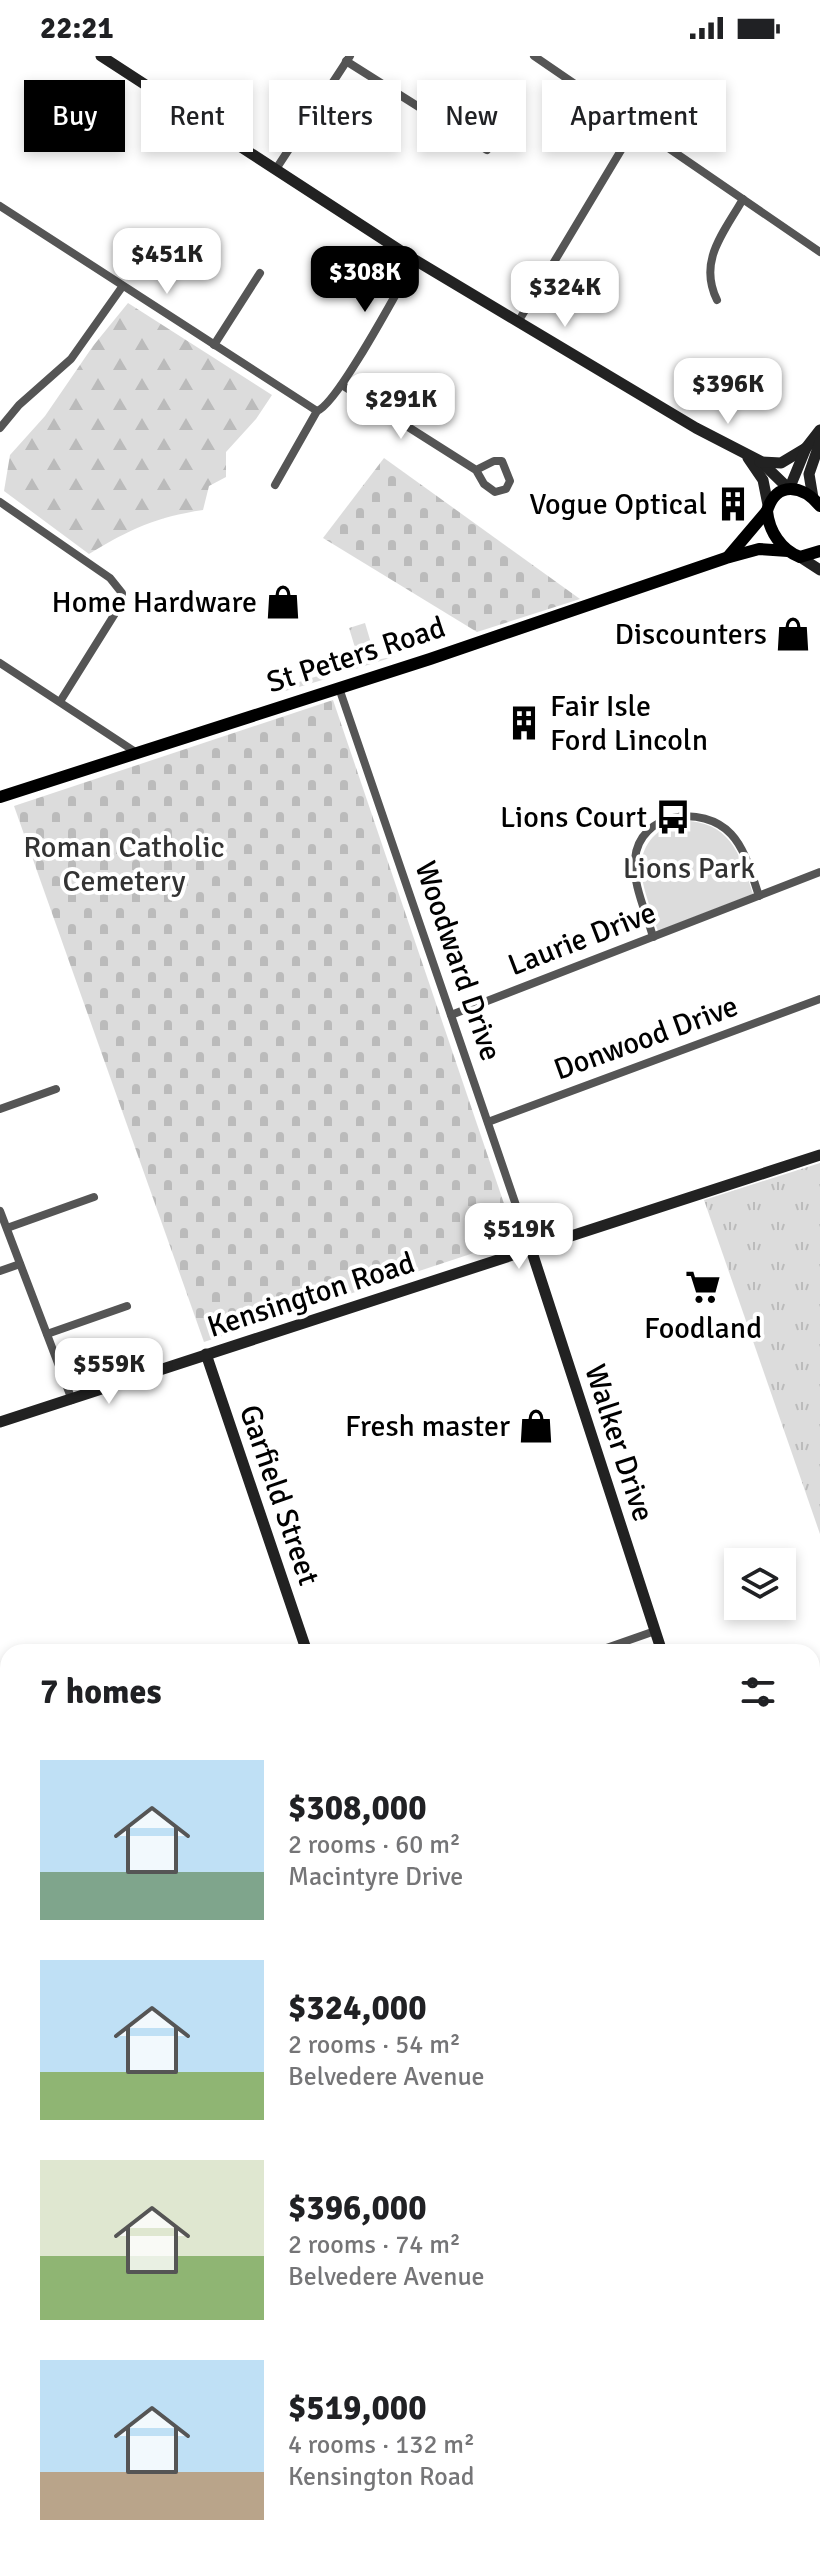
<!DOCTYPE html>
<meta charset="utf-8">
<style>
:root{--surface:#fff;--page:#f6f6f6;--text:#202124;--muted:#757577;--accent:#000}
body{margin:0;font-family:Signika,sans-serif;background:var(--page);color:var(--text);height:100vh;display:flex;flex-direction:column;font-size:30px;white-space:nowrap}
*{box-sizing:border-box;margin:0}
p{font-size:26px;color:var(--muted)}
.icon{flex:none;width:44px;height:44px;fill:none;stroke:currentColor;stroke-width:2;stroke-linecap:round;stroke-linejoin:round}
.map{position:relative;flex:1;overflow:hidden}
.drawer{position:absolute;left:0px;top:1588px;width:820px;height:912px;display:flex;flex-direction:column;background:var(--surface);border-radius:24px 24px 0 0;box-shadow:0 4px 12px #0003}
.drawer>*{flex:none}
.hud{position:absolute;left:24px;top:24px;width:772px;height:72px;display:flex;gap:16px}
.buttons{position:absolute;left:724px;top:1492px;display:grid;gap:16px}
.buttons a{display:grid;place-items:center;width:72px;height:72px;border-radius:0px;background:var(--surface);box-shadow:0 4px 12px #0003;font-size:40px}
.price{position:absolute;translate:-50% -68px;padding:0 18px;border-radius:16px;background:#fff;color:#222;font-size:26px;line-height:52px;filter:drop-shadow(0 2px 4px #0008)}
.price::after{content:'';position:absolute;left:50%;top:48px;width:24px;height:18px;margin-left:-12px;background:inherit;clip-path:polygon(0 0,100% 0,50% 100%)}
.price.selected{background:var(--accent);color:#fff}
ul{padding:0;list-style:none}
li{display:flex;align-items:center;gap:24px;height:200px;padding:0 40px}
li span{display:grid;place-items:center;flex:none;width:224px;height:160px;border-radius:0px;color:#555}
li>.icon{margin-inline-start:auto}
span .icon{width:96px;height:96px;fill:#fffc;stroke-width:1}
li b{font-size:34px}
h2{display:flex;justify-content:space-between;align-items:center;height:96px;padding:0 40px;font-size:34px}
.chip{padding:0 28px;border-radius:0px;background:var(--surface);box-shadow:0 4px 12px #0003;font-size:28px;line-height:72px}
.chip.selected{background:var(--accent);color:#fff}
.status{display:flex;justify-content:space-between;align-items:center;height:56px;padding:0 40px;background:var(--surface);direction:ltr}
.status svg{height:22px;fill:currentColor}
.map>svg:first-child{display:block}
.grass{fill:url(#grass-tufts)}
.forest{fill:url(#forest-firs)}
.cemetery{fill:url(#cemetery-stones)}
.green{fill:#dcdcdc}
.water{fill:url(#water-waves)}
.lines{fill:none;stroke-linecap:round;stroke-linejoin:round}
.street{stroke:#555;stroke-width:8}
.secondary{stroke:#222;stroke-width:11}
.primary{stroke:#000;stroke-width:12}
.highway{stroke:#000;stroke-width:14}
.labels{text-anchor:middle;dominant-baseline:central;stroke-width:8;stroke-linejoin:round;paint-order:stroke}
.poi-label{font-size:30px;fill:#000;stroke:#fff;text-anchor:end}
.street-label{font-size:30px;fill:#000;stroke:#fff}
.park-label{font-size:30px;fill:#333;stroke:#fff}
</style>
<div class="status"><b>22:21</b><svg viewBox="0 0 49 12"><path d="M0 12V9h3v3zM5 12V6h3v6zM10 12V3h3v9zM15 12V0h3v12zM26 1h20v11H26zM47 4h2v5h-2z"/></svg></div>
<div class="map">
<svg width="820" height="2500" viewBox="0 0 820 2500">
<defs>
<pattern id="grass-tufts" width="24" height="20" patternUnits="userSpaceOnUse" patternTransform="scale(2)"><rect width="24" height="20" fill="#dcdcdc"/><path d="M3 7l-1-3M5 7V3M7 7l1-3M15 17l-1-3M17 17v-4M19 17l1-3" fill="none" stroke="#bbb"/></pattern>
<pattern id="forest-firs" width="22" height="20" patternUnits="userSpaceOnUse" patternTransform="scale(2)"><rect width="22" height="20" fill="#dcdcdc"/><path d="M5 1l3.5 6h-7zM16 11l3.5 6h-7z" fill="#bbb"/></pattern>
<pattern id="cemetery-stones" width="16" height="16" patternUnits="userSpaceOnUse" patternTransform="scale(2)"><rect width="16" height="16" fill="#dcdcdc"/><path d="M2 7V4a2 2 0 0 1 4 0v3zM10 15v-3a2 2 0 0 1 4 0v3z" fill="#bbb"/></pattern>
<pattern id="water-waves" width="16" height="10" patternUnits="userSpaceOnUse" patternTransform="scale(2)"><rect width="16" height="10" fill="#a3a3a3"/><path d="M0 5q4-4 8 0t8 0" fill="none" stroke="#8b8b8b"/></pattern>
</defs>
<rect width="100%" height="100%" fill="#fff"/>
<g class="grass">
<polygon points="365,567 376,604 396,600 349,615 345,603 357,598 349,572"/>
<polygon points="325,608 329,622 272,639 269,629 274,628 277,633 321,619 319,610"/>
<polygon points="820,1107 820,1478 704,1144"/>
</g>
<path class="forest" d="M 128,247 L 272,339 L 256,363 L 226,396 L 226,421 L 209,430 L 203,454 C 156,461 130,473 89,498 L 4,435 L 10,399 L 45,360 L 93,290 Z"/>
<g class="cemetery">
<polygon points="384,402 580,543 477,576 323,482"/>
<polygon points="333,644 516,1183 204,1286 14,750"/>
</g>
<path class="green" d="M 675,765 C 728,762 739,794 753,838 L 658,875 C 644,829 622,793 675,765 Z"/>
<g class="water">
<polygon points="820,1750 820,2135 812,2130 812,1751"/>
<polygon points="0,2058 8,2058 8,2492 812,2492 812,2243 820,2246 820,2500 0,2500"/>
</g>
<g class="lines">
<g class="street">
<polyline points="534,0 820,196"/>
<polyline points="346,5 487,94"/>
<polyline points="276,113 350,0"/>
<polyline points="0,150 317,355"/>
<path d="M 717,244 C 698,205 723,178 743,143"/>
<polyline points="518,266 635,71"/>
<polyline points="214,289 260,217"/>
<polyline points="342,329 476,414 484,428 495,436 506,433 510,425 502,405 494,405 476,414"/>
<polyline points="0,372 19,349 71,303 122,231"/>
<path d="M 275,429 L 317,355 C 338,348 400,230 415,204"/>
<polyline points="0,446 110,522 122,537 121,548 61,644"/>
<polyline points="0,607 137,697"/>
<polyline points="339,632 531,1193"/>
<path d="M 653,881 C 647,858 632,828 635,803 C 639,756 703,748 731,778 C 746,794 752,820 759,840"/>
<polyline points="451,959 820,816"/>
<polyline points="0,1053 56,1033"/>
<polyline points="488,1066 820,943"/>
<polyline points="0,1155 72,1344"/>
<polyline points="7,1172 94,1141"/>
<polyline points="0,1215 20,1208"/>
<polyline points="47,1278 127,1250"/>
<polyline points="595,1596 655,1575"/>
</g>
<g class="secondary">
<polyline points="101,0 415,204 696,372 760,405 788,432"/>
<polyline points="748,402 763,424 768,449"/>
<polyline points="760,406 781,407 806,392"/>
<polyline points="790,431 806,392 820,374"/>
<polyline points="813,442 809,418 820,386"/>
<polyline points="800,501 820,514"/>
<polyline points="531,1193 662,1596"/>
<polyline points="206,1298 307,1596"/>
<polyline points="0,1366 820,1099"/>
</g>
<g class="primary">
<path d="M 820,450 C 803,429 776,424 767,455 C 769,475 781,494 800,501 L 820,495"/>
<polyline points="728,501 767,455"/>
<polyline points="0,741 430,603 726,502 759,493 788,495"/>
</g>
<g class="highway">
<polyline points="0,2009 8,2009"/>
<polyline points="0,2020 8,2021"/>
<polyline points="812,2163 820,2166"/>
<polyline points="812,2178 820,2182"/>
</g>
</g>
<defs>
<g id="building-bare" transform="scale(2.76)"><path d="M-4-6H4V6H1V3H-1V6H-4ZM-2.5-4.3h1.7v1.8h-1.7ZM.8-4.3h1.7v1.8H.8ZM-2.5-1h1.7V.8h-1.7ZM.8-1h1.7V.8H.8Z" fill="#000" stroke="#fff" stroke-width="2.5" paint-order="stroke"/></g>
<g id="shop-bare" transform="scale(2.76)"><path d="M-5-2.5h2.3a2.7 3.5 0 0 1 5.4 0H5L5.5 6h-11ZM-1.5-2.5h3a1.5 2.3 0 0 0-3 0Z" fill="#000" stroke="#fff" stroke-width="2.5" paint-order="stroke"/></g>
<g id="bus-bare" transform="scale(2.76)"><path d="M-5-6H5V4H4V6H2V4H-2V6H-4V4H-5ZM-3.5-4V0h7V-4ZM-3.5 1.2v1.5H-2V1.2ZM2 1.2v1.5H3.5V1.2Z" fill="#000" stroke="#fff" stroke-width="2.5" paint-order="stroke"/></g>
<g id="supermarket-bare" transform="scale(2.76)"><path d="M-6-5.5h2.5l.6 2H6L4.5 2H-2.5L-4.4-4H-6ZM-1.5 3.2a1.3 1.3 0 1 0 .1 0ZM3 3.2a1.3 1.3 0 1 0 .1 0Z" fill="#000" stroke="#fff" stroke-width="2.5" paint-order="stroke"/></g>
</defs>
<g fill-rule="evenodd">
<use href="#building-bare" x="733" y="448"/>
<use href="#shop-bare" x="283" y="546"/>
<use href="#shop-bare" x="793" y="578"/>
<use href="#building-bare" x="524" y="667"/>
<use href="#bus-bare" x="673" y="761"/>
<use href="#supermarket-bare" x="703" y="1231"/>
<use href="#shop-bare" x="536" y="1370"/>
</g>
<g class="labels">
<g class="poi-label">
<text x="707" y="448">Vogue Optical</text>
<text x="257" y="546">Home Hardware</text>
<text x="767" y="578">Discounters</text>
<text x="550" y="650" text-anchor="start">Fair Isle<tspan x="550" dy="34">Ford Lincoln</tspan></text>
<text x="647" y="761">Lions Court</text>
<text x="703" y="1272" text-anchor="middle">Foodland</text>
<text x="510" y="1370">Fresh master</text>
</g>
<g class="street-label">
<text transform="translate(356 599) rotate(-18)">St Peters Road</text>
<text transform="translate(582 883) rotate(-21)">Laurie Drive</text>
<text transform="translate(458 905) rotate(71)">Woodward Drive</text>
<text transform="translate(646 982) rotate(-20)">Donwood Drive</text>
<text transform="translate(311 1239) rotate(-18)">Kensington Road</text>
<text transform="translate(619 1387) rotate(72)">Walker Drive</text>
<text transform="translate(279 1439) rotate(71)">Garfield Street</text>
</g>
<g class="park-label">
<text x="124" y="791">Roman Catholic<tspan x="124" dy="34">Cemetery</tspan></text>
<text x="689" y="812">Lions Park</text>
</g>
</g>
</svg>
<div class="buttons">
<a><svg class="icon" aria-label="layers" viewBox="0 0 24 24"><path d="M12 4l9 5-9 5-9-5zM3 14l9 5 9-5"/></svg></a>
</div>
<b class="price" style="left:167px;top:240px">$451K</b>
<b class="price selected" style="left:365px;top:258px">$308K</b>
<b class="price" style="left:565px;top:273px">$324K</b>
<b class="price" style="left:728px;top:370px">$396K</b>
<b class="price" style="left:401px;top:385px">$291K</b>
<b class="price" style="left:519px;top:1215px">$519K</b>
<b class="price" style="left:109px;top:1350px">$559K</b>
<div class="hud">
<a class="chip selected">Buy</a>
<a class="chip">Rent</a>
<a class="chip">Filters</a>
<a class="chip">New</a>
<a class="chip">Apartment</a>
</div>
<section class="drawer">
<h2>7 homes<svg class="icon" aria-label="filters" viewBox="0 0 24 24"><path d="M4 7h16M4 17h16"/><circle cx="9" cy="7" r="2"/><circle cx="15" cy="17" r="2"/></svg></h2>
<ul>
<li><span style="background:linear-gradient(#bfe0f5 70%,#7fa58c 0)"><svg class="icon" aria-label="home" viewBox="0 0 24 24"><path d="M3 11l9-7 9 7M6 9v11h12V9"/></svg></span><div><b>$308,000</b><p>2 rooms · 60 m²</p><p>Macintyre Drive</p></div></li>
<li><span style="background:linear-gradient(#bfe0f5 70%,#8fb573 0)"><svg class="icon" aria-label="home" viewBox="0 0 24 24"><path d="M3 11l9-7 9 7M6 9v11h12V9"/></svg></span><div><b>$324,000</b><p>2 rooms · 54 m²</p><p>Belvedere Avenue</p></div></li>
<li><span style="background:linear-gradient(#dfe7d0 60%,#8fb573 0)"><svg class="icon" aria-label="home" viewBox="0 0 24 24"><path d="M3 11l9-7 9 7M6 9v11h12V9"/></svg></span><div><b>$396,000</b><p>2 rooms · 74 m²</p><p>Belvedere Avenue</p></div></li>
<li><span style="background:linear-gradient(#bfe0f5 70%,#b9a48a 0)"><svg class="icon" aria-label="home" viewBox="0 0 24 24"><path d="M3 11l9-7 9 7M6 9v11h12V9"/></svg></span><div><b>$519,000</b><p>4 rooms · 132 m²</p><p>Kensington Road</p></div></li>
</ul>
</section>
</div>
